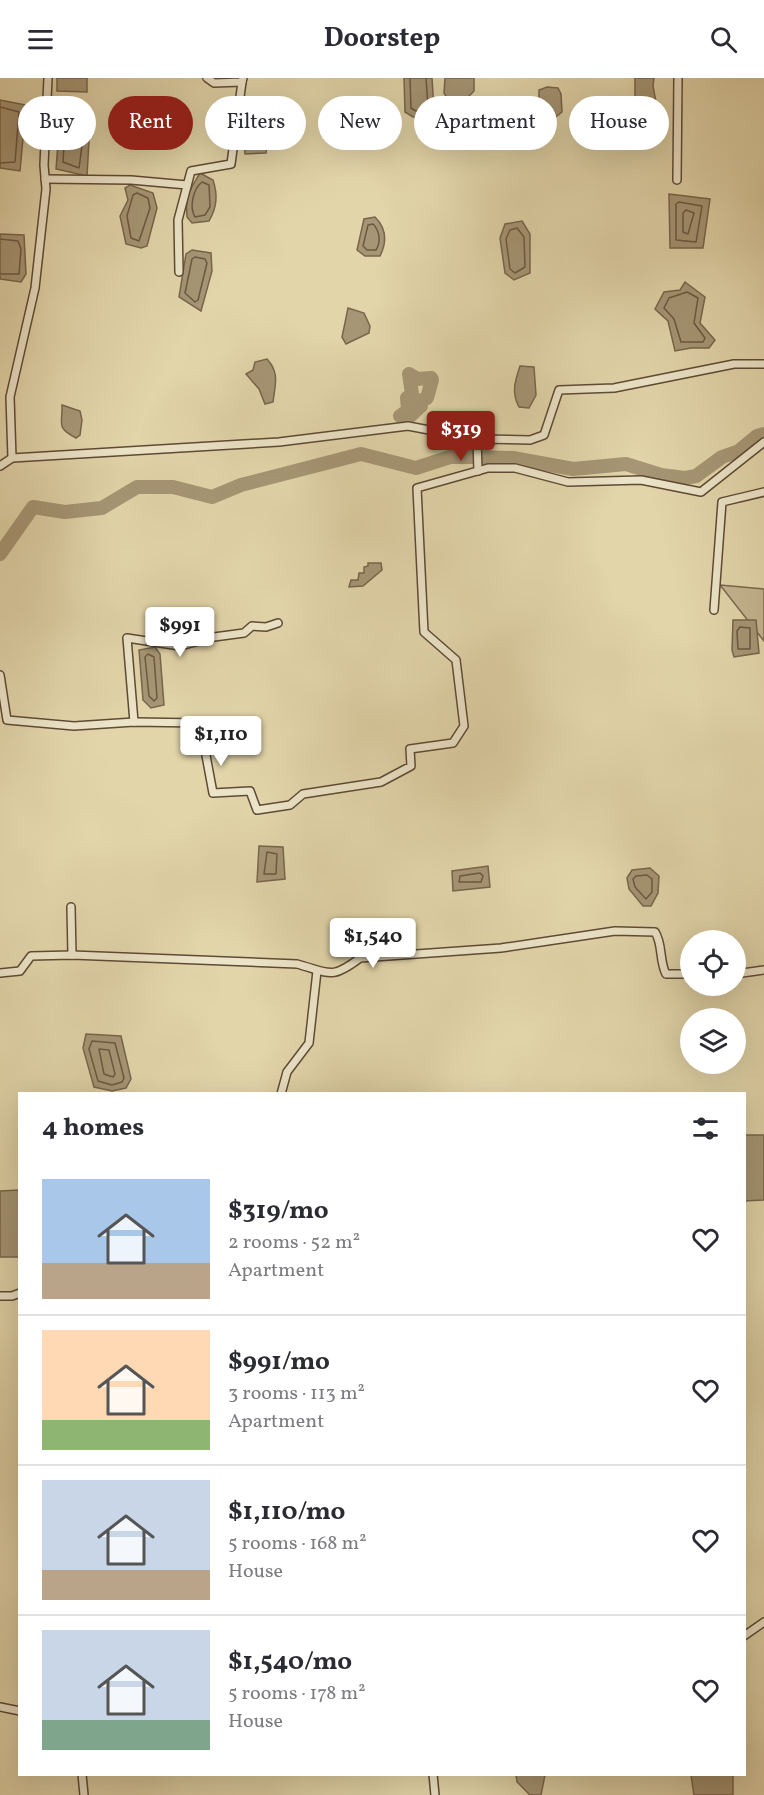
<!DOCTYPE html>
<meta charset="utf-8">
<style>
:root{--surface:#fff;--page:#f2f2f3;--text:#2b2b33;--muted:#7c7c81;--line:#e1e1e2;--accent:#8f2418}
body{margin:0;font-family:Vollkorn,serif;background:var(--page);color:var(--text);height:100vh;display:flex;flex-direction:column;font-size:22px;white-space:nowrap}
*{box-sizing:border-box;margin:0}
p{font-size:20px;color:var(--muted)}
.icon{flex:none;width:33px;height:33px;fill:none;stroke:currentColor;stroke-width:2;stroke-linecap:round;stroke-linejoin:round}
.map{position:relative;flex:1;overflow:hidden}
.drawer{position:absolute;left:18px;top:1014px;width:728px;height:684px;display:flex;flex-direction:column;background:var(--surface);border-radius:0px;box-shadow:0 6px 24px #0002}
.drawer>*{flex:none}
.banner{position:absolute;left:18px;top:18px;width:729px;height:54px;display:flex;gap:12px}
.controls{position:absolute;left:680px;top:852px;display:grid;gap:12px}
.controls a{display:grid;place-items:center;width:66px;height:66px;border-radius:50%;background:var(--surface);box-shadow:0 6px 24px #0002;font-size:30px}
.price{position:absolute;translate:-50% -51px;padding:0 14px;border-radius:6px;background:#fff;color:#222;font-size:20px;line-height:39px;filter:drop-shadow(0 2px 3px #0008)}
.price::after{content:'';position:absolute;left:50%;top:36px;width:18px;height:14px;margin-left:-9px;background:inherit;clip-path:polygon(0 0,100% 0,50% 100%)}
.price.selected{background:var(--accent);color:#fff}
ul{padding:0;list-style:none}
li{display:flex;align-items:center;gap:18px;height:150px;padding:0 24px}
li+li{border-top:2px solid var(--line)}
li span{display:grid;place-items:center;flex:none;width:168px;height:120px;border-radius:0px;color:#555}
li>.icon{margin-inline-start:auto}
span .icon{width:72px;height:72px;fill:#fffc;stroke-width:1}
li b{font-size:26px}
h2{display:flex;justify-content:space-between;align-items:center;height:72px;padding:0 24px;font-size:26px}
.pill{padding:0 21px;border-radius:27px;background:var(--surface);box-shadow:0 6px 24px #0002;font-size:21px;line-height:54px}
.pill.selected{background:var(--accent);color:#fff}
header{display:flex;justify-content:space-between;align-items:center;height:78px;padding:0 24px;background:var(--surface);font-size:27px;font-weight:700}
.map>svg:first-child{display:block}
.green{fill:#c4b590;stroke:#7b6850;stroke-width:1.5}
.water{fill:#a69675;stroke:#78654c;stroke-width:1.5}
.lines{fill:none;stroke-linecap:round;stroke-linejoin:round}
.shore{stroke:#6c5842;stroke-width:1.5}
.river{stroke:#a69675;stroke-width:14}
.minor-casing{stroke:#5e4a36;stroke-width:10}
.minor{stroke:#ece4c8;stroke-width:7}
</style>
<header><svg class="icon" aria-label="menu" viewBox="0 0 24 24"><path d="M4 6h16M4 12h16M4 18h16"/></svg>Doorstep<svg class="icon" aria-label="search" viewBox="0 0 24 24"><circle cx="10" cy="10" r="6"/><path d="M15 15l6 6"/></svg></header>
<div class="map">
<svg width="764" height="1717" viewBox="0 0 764 1717">
<rect width="100%" height="100%" fill="#e2d5aa"/>
<filter id="stains"><feTurbulence type="fractalNoise" baseFrequency=".00333" numOctaves="4"/><feColorMatrix values="0 0 0 0 .2 0 0 0 0 .09 0 0 0 0 .02 0 0 0 .5 -.17"/></filter>
<radialGradient id="worn" r=".72"><stop offset=".6" stop-color="#630" stop-opacity="0"/><stop offset="1" stop-color="#630" stop-opacity=".3"/></radialGradient>
<polygon class="green" points="720,507 764,511 764,563"/>
<g class="water">
<polygon points="57,0 87,0 87,14 57,13"/>
<polygon points="404,0 432,0 434,31 428,39 413,39 405,34"/>
<polygon points="445,0 474,0 474,13 465,22 447,20 444,15"/>
<polygon points="635,0 654,0 653,8 656,24 648,31 635,26"/>
<polygon points="547,9 558,10 561,16 562,34 551,43 542,40 539,32 539,12"/>
<polygon points="0,22 26,27 20,93 0,90"/>
<polygon points="258,35 266,35 266,42 271,42 271,63 267,65 266,75 245,76 244,54 239,54 239,49 246,46 248,41 257,39"/>
<polygon points="60,40 90,45 87,98 56,91"/>
<path d="M 200,95 L 213,102 C 218,117 217,129 209,143 L 192,145 L 187,139 C 185,117 190,112 200,95 Z"/>
<polygon points="130,107 153,115 157,130 147,168 141,170 126,166 120,138 128,122 125,110"/>
<polygon points="669,116 710,121 703,170 670,170"/>
<path d="M 375,139 C 387,151 387,164 380,178 L 365,178 L 357,172 L 364,141 Z"/>
<polygon points="522,143 530,156 530,195 514,202 505,195 500,160 505,146"/>
<polygon points="0,156 24,157 26,196 21,204 0,201"/>
<polygon points="192,172 211,175 212,193 201,233 179,219 186,176"/>
<polygon points="685,204 705,219 700,245 715,262 709,270 691,270 675,273 668,243 655,231 664,214 680,212"/>
<polygon points="348,230 364,235 370,248 369,255 346,266 342,259"/>
<path d="M 267,281 C 280,295 275,307 273,324 L 265,326 L 259,311 L 246,296 L 253,292 L 255,284 Z"/>
<path d="M 520,288 L 534,289 L 536,317 L 529,330 L 519,329 C 511,315 515,303 520,288 Z"/>
<path d="M 62,327 L 80,333 L 82,342 L 80,357 L 76,360 C 55,349 63,345 62,327 Z"/>
<polygon points="368,485 381,485 382,492 363,508 349,509 351,502 358,502 359,495 364,495 364,489 368,488"/>
<polygon points="733,542 756,542 759,575 734,579 732,572"/>
<polygon points="155,569 160,576 164,627 151,630 143,622 139,572"/>
<polygon points="259,768 283,769 285,801 257,804"/>
<polygon points="488,788 490,809 453,813 452,793"/>
<polygon points="650,790 659,798 658,815 651,828 643,828 629,811 627,800 632,792"/>
<polygon points="86,956 121,958 131,1001 126,1010 112,1013 94,1009 83,970"/>
<polygon points="744,1057 764,1057 764,1122 744,1123"/>
<polygon points="19,1112 19,1179 0,1179 0,1113"/>
<polygon points="516,1697 545,1697 541,1717 530,1717 517,1704"/>
<polygon points="691,1697 733,1697 733,1717 694,1717"/>
</g>
<g class="lines">
<g class="shore">
<polyline points="410,0 411,30 416,33 424,33 428,29 426,0"/>
<polyline points="0,29 19,34 15,84 0,85"/>
<polygon points="261,45 265,49 265,58 259,69 252,69 250,51 253,46"/>
<polygon points="69,47 84,52 79,90 63,84 65,50"/>
<path d="M 202,104 L 209,107 L 210,129 L 205,137 L 195,139 C 189,129 193,111 202,104 Z"/>
<polygon points="137,115 148,120 150,130 139,163 131,160 127,138 133,117"/>
<polygon points="679,124 702,128 696,164 676,162 676,126"/>
<polygon points="686,132 694,135 688,156 683,154 683,135"/>
<path d="M 373,146 C 380,153 381,164 376,172 L 367,172 L 363,168 L 368,147 Z"/>
<polygon points="517,150 524,159 525,189 515,195 510,191 506,161 510,152"/>
<polyline points="0,161 18,163 21,171 19,196 0,196"/>
<polygon points="195,179 205,181 207,185 198,222 195,224 185,215 192,181"/>
<polygon points="687,214 698,220 694,245 705,260 703,264 681,264 674,241 664,230 669,220"/>
<polygon points="740,549 750,550 750,571 738,571 737,553"/>
<polygon points="148,576 154,579 157,620 154,623 149,618 145,579"/>
<polygon points="267,774 277,776 276,796 264,796"/>
<polygon points="480,795 483,798 481,804 459,804 460,798"/>
<polygon points="647,797 652,801 652,814 646,821 635,809 633,801 636,798"/>
<polygon points="92,963 115,965 124,1000 122,1004 112,1007 98,1003 89,971"/>
<polygon points="99,971 109,972 115,996 113,999 104,996"/>
</g>
<g class="river">
<polygon points="409,296 417,301 431,300 432,302 427,320 418,324 421,328 406,342 400,338 408,332 407,320 412,316"/>
<polyline points="0,476 33,429 65,434 102,430 137,409 173,409 212,419 241,407 361,376 416,390 450,379 474,379 513,380 573,391 626,386 661,397 685,400 696,398 722,379 739,373 757,358 764,356"/>
</g>
<g class="minor-casing">
<g id="minor">
<polyline points="207,0 214,5 242,4 243,0"/>
<polyline points="45,101 131,102 187,107"/>
<polyline points="677,102 678,0"/>
<polyline points="179,194 178,142 191,93 231,86 242,4"/>
<polyline points="477,361 478,393"/>
<polyline points="12,380 10,319 35,210 46,111 44,87 48,0"/>
<polyline points="0,388 12,380 279,364 408,348 477,361 530,362 544,357 559,312 614,310 734,286 764,286"/>
<polyline points="714,532 722,424 764,414"/>
<polyline points="0,597 7,642 74,648 134,644 200,645 213,715 250,713 257,732 290,727 303,716 381,704 411,688 410,671 453,665 464,648 456,582 424,554 417,410 488,390 515,390 568,404 641,402 701,414 764,364"/>
<polyline points="134,644 127,560 180,568 214,559 244,555 252,548 266,549 278,545"/>
<polyline points="71,829 72,877"/>
<path d="M 0,895 L 20,893 L 31,878 L 72,877 L 297,886 C 330,895 331,902 360,880 L 501,870 L 615,853 L 655,854 C 663,866 659,883 666,896 L 690,896"/>
<polyline points="735,896 764,892"/>
<polyline points="281,1016 287,994 309,965 317,893"/>
<polyline points="0,1218 12,1218 20,1215"/>
<polyline points="744,1558 764,1544"/>
<polyline points="0,1629 20,1633"/>
<polyline points="82,1696 84,1717"/>
<polyline points="433,1696 435,1717"/>
</g>
</g>
<use href="#minor" class="minor"/>
</g>
<rect width="100%" height="100%" filter="url(#stains)"/>
<rect width="100%" height="100%" fill="url(#worn)"/>
</svg>
<div class="controls">
<a><svg class="icon" aria-label="locate" viewBox="0 0 24 24"><circle cx="12" cy="12" r="6"/><path d="M12 2v4M12 18v4M2 12h4M18 12h4"/></svg></a>
<a><svg class="icon" aria-label="layers" viewBox="0 0 24 24"><path d="M12 4l9 5-9 5-9-5zM3 14l9 5 9-5"/></svg></a>
</div>
<b class="price selected" style="left:461px;top:384px">$319</b>
<b class="price" style="left:180px;top:580px">$991</b>
<b class="price" style="left:221px;top:689px">$1,110</b>
<b class="price" style="left:373px;top:891px">$1,540</b>
<div class="banner">
<a class="pill">Buy</a>
<a class="pill selected">Rent</a>
<a class="pill">Filters</a>
<a class="pill">New</a>
<a class="pill">Apartment</a>
<a class="pill">House</a>
</div>
<section class="drawer">
<h2>4 homes<svg class="icon" aria-label="filters" viewBox="0 0 24 24"><path d="M4 7h16M4 17h16"/><circle cx="9" cy="7" r="2"/><circle cx="15" cy="17" r="2"/></svg></h2>
<ul>
<li><span style="background:linear-gradient(#a9c7e8 70%,#b9a48a 0)"><svg class="icon" aria-label="home" viewBox="0 0 24 24"><path d="M3 11l9-7 9 7M6 9v11h12V9"/></svg></span><div><b>$319/mo</b><p>2 rooms · 52 m²</p><p>Apartment</p></div><svg class="icon" aria-label="heart" viewBox="0 0 24 24"><path d="M12 20l-8-8c-3-5 5-10 8-4 3-6 11-1 8 4z"/></svg></li>
<li><span style="background:linear-gradient(#ffd9b3 75%,#8fb573 0)"><svg class="icon" aria-label="home" viewBox="0 0 24 24"><path d="M3 11l9-7 9 7M6 9v11h12V9"/></svg></span><div><b>$991/mo</b><p>3 rooms · 113 m²</p><p>Apartment</p></div><svg class="icon" aria-label="heart" viewBox="0 0 24 24"><path d="M12 20l-8-8c-3-5 5-10 8-4 3-6 11-1 8 4z"/></svg></li>
<li><span style="background:linear-gradient(#c9d6e8 75%,#b9a48a 0)"><svg class="icon" aria-label="home" viewBox="0 0 24 24"><path d="M3 11l9-7 9 7M6 9v11h12V9"/></svg></span><div><b>$1,110/mo</b><p>5 rooms · 168 m²</p><p>House</p></div><svg class="icon" aria-label="heart" viewBox="0 0 24 24"><path d="M12 20l-8-8c-3-5 5-10 8-4 3-6 11-1 8 4z"/></svg></li>
<li><span style="background:linear-gradient(#c9d6e8 75%,#7fa58c 0)"><svg class="icon" aria-label="home" viewBox="0 0 24 24"><path d="M3 11l9-7 9 7M6 9v11h12V9"/></svg></span><div><b>$1,540/mo</b><p>5 rooms · 178 m²</p><p>House</p></div><svg class="icon" aria-label="heart" viewBox="0 0 24 24"><path d="M12 20l-8-8c-3-5 5-10 8-4 3-6 11-1 8 4z"/></svg></li>
</ul>
</section>
</div>
